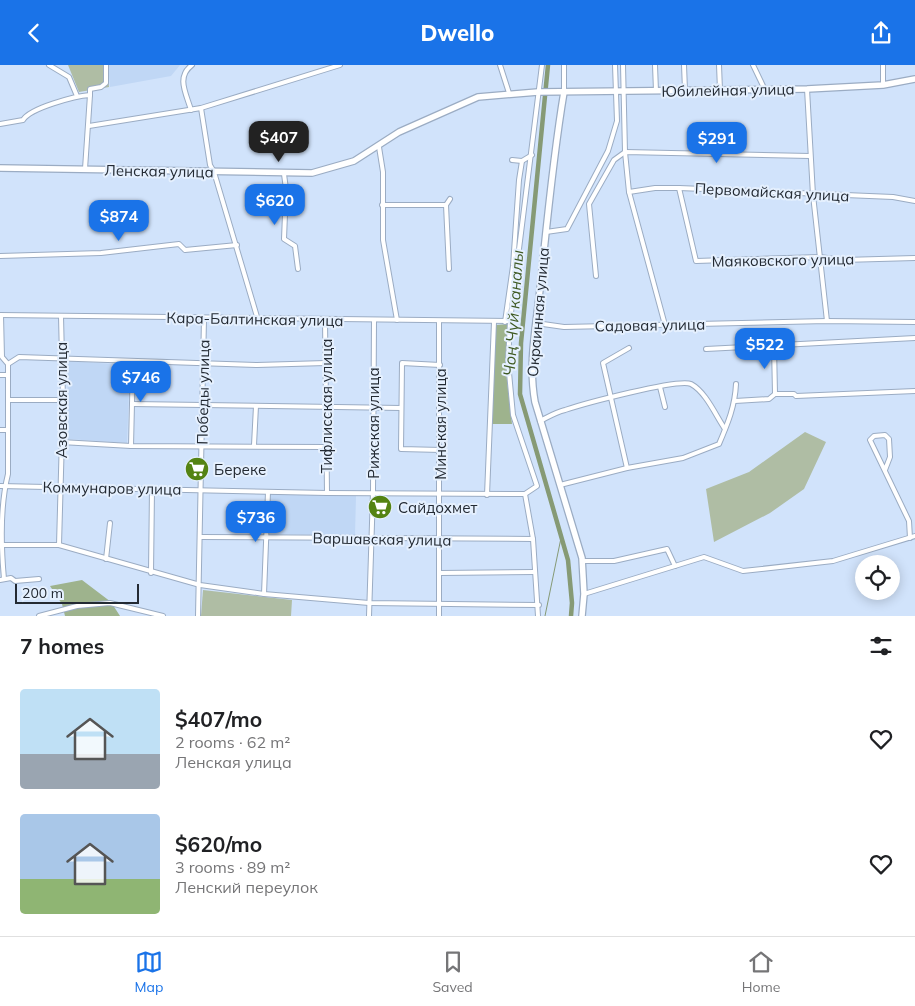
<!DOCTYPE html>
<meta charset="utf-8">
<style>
:root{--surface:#fff;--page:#f6f6f6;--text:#202124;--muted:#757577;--line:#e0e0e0;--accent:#1a73e8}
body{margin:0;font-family:Mulish,sans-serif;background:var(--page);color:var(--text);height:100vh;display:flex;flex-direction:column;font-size:19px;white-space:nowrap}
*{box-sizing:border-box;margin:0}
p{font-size:16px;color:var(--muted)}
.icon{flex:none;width:28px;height:28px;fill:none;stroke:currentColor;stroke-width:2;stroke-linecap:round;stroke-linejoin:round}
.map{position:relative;height:551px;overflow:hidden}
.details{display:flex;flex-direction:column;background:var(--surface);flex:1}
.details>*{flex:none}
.tools{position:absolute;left:855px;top:490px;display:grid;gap:10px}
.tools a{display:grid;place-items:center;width:45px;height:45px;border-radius:50%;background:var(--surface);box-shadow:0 2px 12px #0003;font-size:25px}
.scale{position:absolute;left:15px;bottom:12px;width:124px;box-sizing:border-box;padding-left:5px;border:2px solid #232a33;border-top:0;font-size:14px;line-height:18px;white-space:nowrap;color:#232a33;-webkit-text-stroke:4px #e5f0fe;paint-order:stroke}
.price{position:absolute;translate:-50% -42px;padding:0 11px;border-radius:10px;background:var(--accent);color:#fff;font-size:16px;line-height:32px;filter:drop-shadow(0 1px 2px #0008)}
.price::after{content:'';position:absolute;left:50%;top:30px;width:15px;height:11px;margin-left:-8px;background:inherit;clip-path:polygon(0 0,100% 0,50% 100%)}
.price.on{background:#222;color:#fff}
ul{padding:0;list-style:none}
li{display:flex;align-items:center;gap:15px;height:125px;padding:0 20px}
li span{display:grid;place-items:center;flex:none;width:140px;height:100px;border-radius:5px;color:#555}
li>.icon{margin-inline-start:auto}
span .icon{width:60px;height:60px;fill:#fffc;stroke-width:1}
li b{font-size:21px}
h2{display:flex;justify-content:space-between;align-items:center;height:60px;padding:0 20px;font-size:21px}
header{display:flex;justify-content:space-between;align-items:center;height:65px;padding:0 20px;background:var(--accent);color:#fff;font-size:22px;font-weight:800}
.dock{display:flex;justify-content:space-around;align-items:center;height:70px;border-top:1px solid var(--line);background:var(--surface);font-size:14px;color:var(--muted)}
.dock a{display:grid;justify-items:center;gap:2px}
.dock .on{color:var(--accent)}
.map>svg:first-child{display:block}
.built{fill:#c0d7f5}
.green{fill:#afbda4}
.forest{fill:#9eb38d}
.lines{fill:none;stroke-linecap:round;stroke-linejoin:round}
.stream{stroke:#869a75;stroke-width:1}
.canal{stroke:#869a75;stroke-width:4.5}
.street-casing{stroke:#9bacc3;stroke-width:6}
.secondary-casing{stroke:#9bacc3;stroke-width:8}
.street{stroke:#fff;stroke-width:4}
.secondary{stroke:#fff;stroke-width:5.5}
.labels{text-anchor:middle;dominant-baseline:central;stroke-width:4;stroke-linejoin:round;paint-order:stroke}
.street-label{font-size:15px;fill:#232a33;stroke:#e5f0fe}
.poi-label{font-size:15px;fill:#232a33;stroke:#e5f0fe;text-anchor:start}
.water-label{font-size:16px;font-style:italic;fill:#3f5a23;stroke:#e5f0fe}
</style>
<header><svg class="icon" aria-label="back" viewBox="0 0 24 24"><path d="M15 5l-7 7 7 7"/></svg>Dwello<svg class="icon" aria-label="share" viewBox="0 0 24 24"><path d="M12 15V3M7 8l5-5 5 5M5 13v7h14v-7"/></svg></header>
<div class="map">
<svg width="915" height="551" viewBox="0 0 915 551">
<rect width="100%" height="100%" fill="#d1e3fb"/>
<g class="built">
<polygon points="108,0 180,0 171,11 110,22"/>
<polygon points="68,296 130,300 127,378 67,374"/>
<polygon points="270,429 356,431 355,470 270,469"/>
</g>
<g class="green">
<polygon points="68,0 107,0 109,22 79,27"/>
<polygon points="805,367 826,377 804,424 770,448 714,477 706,424 749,407"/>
<polygon points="203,525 292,535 291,551 201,551"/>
</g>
<g class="forest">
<polygon points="508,259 505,298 512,359 492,359 496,260"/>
<polygon points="82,515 111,537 120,551 65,551 62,539 50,521"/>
</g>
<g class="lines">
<polyline class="stream" points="545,551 561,473"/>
<polyline class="canal" points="548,0 521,278 520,329 568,495 572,538 571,551"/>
<g class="street-casing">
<g id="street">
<polyline points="49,0 69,12 77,31"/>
<polyline points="500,0 509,28"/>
<polyline points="564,0 564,27"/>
<polyline points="623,0 625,87 629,127 665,260"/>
<polyline points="655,0 656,26"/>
<polyline points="684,0 685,25"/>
<polyline points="719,0 720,25"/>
<polyline points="753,0 765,25"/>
<polyline points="883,0 883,20"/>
<polyline points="807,24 813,130 827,256"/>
<polyline points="90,30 90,24 101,22 106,18 106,0"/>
<polyline points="201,43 210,100 214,107 258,255"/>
<path d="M 191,45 C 186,28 176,12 192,0"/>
<path d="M 0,59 L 23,55 C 30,43 75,31 90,30 L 85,104"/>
<polyline points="89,61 201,43 340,0"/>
<polyline points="379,82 383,107 383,175 397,255"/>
<polyline points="512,95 522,96 532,90"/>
<polyline points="284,109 286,124 284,174 295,181 298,204"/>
<polyline points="679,123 696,196 820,192 843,195 915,193"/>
<polyline points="629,127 655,123 679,123 893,132 915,136"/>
<polyline points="382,140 446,140"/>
<polyline points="546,167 567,164 608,86 617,56 615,0"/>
<polyline points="0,191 101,188 179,179 185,185 237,180"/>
<polyline points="449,204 446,140 450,134"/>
<polyline points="596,211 589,139 614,95 625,87 810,91"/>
<polyline points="0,250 510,256"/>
<path d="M 1,250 L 2,292 L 8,299 L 8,409 C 0,441 1,481 4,514"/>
<polyline points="325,254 327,428"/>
<polyline points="505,257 513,201 519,115 522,96"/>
<polyline points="536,258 564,262 827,256 915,257"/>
<polyline points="774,281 775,329"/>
<polyline points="706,284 915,273"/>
<polyline points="8,299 19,292 257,300 326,298"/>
<polyline points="440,300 402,298 401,384 441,385"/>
<polyline points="0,310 8,310"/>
<polyline points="660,322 665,342"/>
<polyline points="8,335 63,335"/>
<polyline points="735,336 769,334 775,329 794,329 796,331 915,326"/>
<polyline points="132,339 401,343"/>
<path d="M 540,356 C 548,352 556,347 565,345 C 583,339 679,313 691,319 C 706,327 716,351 725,364"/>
<polyline points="0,365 8,365"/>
<polyline points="61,377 131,381 327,382"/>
<polyline points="254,380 256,341"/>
<polyline points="131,381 133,296"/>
<polyline points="627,403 603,298 629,283"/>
<polyline points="885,405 890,392 889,374 885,370 874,371 870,375 909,456 910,473"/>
<path d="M 560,420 L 627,403 L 683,393 L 719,379 C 728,358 735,341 736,319"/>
<polyline points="0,421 327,428 525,429"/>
<polyline points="525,429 537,421 513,350 508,297 510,256 542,0"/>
<polyline points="525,429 533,474 538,551"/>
<polyline points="487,430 494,257"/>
<polyline points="200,472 533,474"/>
<polyline points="0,480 59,480 200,520 264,529 369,538 539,540"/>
<polyline points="59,480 63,335 61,251"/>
<polyline points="106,494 110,458"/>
<polyline points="582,496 614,496 667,484 675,501"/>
<polyline points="151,508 152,424"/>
<polyline points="440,508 535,507"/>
<polyline points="0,515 11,513 15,516 39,514"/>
<polyline points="264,529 268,427"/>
<polyline points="584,529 704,492 743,506 833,496 915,471"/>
<polyline points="39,551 77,541 110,538 163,551"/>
<polyline points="198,551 204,253"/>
<polyline points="369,551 373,427 374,255"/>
<polyline points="439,551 439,257"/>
</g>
</g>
<g class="secondary-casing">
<g id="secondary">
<path d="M 564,27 C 553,92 547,158 540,224 C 536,262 528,298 535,337 L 582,493 L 584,529 L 582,551"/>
<polyline points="0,103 312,108 354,96 399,67 478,32 538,27 807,24 883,20 915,14"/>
</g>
</g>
<use href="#street" class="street"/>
<use href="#secondary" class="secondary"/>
</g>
<defs>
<g id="supermarket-disc" transform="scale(1.25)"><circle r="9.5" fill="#548313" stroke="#e5f0fe"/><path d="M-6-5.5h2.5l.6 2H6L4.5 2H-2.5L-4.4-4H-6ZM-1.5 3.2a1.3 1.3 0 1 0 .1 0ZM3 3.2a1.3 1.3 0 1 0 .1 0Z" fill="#fff"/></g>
</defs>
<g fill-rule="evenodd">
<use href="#supermarket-disc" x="197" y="404"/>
<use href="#supermarket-disc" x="380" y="442"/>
</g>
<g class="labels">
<g class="street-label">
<text transform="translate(728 25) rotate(-1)">Юбилейная улица</text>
<text transform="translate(159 106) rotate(1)">Ленская улица</text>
<text transform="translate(772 127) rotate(3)">Первомайская улица</text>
<text transform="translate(783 195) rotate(-1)">Маяковского улица</text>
<text transform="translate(538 247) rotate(-85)">Окраинная улица</text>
<text transform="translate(255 254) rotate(1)">Кара-Балтинская улица</text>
<text transform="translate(650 260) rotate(-1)">Садовая улица</text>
<text transform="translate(203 327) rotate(-89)">Победы улица</text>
<text transform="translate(61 335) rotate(-90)">Азовская улица</text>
<text transform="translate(326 341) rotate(-90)">Тифлисская улица</text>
<text transform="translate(373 358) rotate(-90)">Рижская улица</text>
<text transform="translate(440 359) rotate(-90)">Минская улица</text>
<text transform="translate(112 423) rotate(1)">Коммунаров улица</text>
<text transform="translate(382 474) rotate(1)">Варшавская улица</text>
</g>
<g class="poi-label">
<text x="214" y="404">Береке</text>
<text x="398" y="442">Сайдохмет</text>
</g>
<g class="water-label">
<text transform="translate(513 248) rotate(-86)">Чоң Чүй каналы</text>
</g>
</g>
</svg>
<div class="tools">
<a><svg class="icon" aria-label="locate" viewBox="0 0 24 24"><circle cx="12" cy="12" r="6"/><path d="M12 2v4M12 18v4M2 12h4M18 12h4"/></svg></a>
</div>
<div class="scale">200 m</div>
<b class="price on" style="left:279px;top:98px">$407</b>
<b class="price" style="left:717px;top:99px">$291</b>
<b class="price" style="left:275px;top:161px">$620</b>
<b class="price" style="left:119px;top:177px">$874</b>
<b class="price" style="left:765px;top:305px">$522</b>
<b class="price" style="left:141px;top:338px">$746</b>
<b class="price" style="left:256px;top:478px">$736</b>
</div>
<section class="details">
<h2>7 homes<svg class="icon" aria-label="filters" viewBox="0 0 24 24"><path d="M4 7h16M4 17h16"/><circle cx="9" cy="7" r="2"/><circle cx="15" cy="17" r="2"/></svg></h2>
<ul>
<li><span style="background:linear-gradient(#bfe0f5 65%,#9aa5b1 0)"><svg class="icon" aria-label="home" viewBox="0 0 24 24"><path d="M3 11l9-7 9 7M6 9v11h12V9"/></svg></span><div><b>$407/mo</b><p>2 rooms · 62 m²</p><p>Ленская улица</p></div><svg class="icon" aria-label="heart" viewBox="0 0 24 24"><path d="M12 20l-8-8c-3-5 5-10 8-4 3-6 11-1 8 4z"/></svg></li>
<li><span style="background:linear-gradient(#a9c7e8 65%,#8fb573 0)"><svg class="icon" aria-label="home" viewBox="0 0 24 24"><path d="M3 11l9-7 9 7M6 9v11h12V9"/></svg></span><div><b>$620/mo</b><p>3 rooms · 89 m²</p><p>Ленский переулок</p></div><svg class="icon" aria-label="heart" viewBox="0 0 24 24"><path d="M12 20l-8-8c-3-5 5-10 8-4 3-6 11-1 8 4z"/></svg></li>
</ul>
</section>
<nav class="dock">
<a class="on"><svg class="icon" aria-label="map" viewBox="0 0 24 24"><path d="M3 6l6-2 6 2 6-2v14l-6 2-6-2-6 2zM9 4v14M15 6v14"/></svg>Map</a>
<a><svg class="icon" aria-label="saved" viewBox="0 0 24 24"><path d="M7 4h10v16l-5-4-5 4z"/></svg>Saved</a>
<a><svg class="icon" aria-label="home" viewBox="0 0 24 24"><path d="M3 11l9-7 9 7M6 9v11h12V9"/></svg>Home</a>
</nav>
